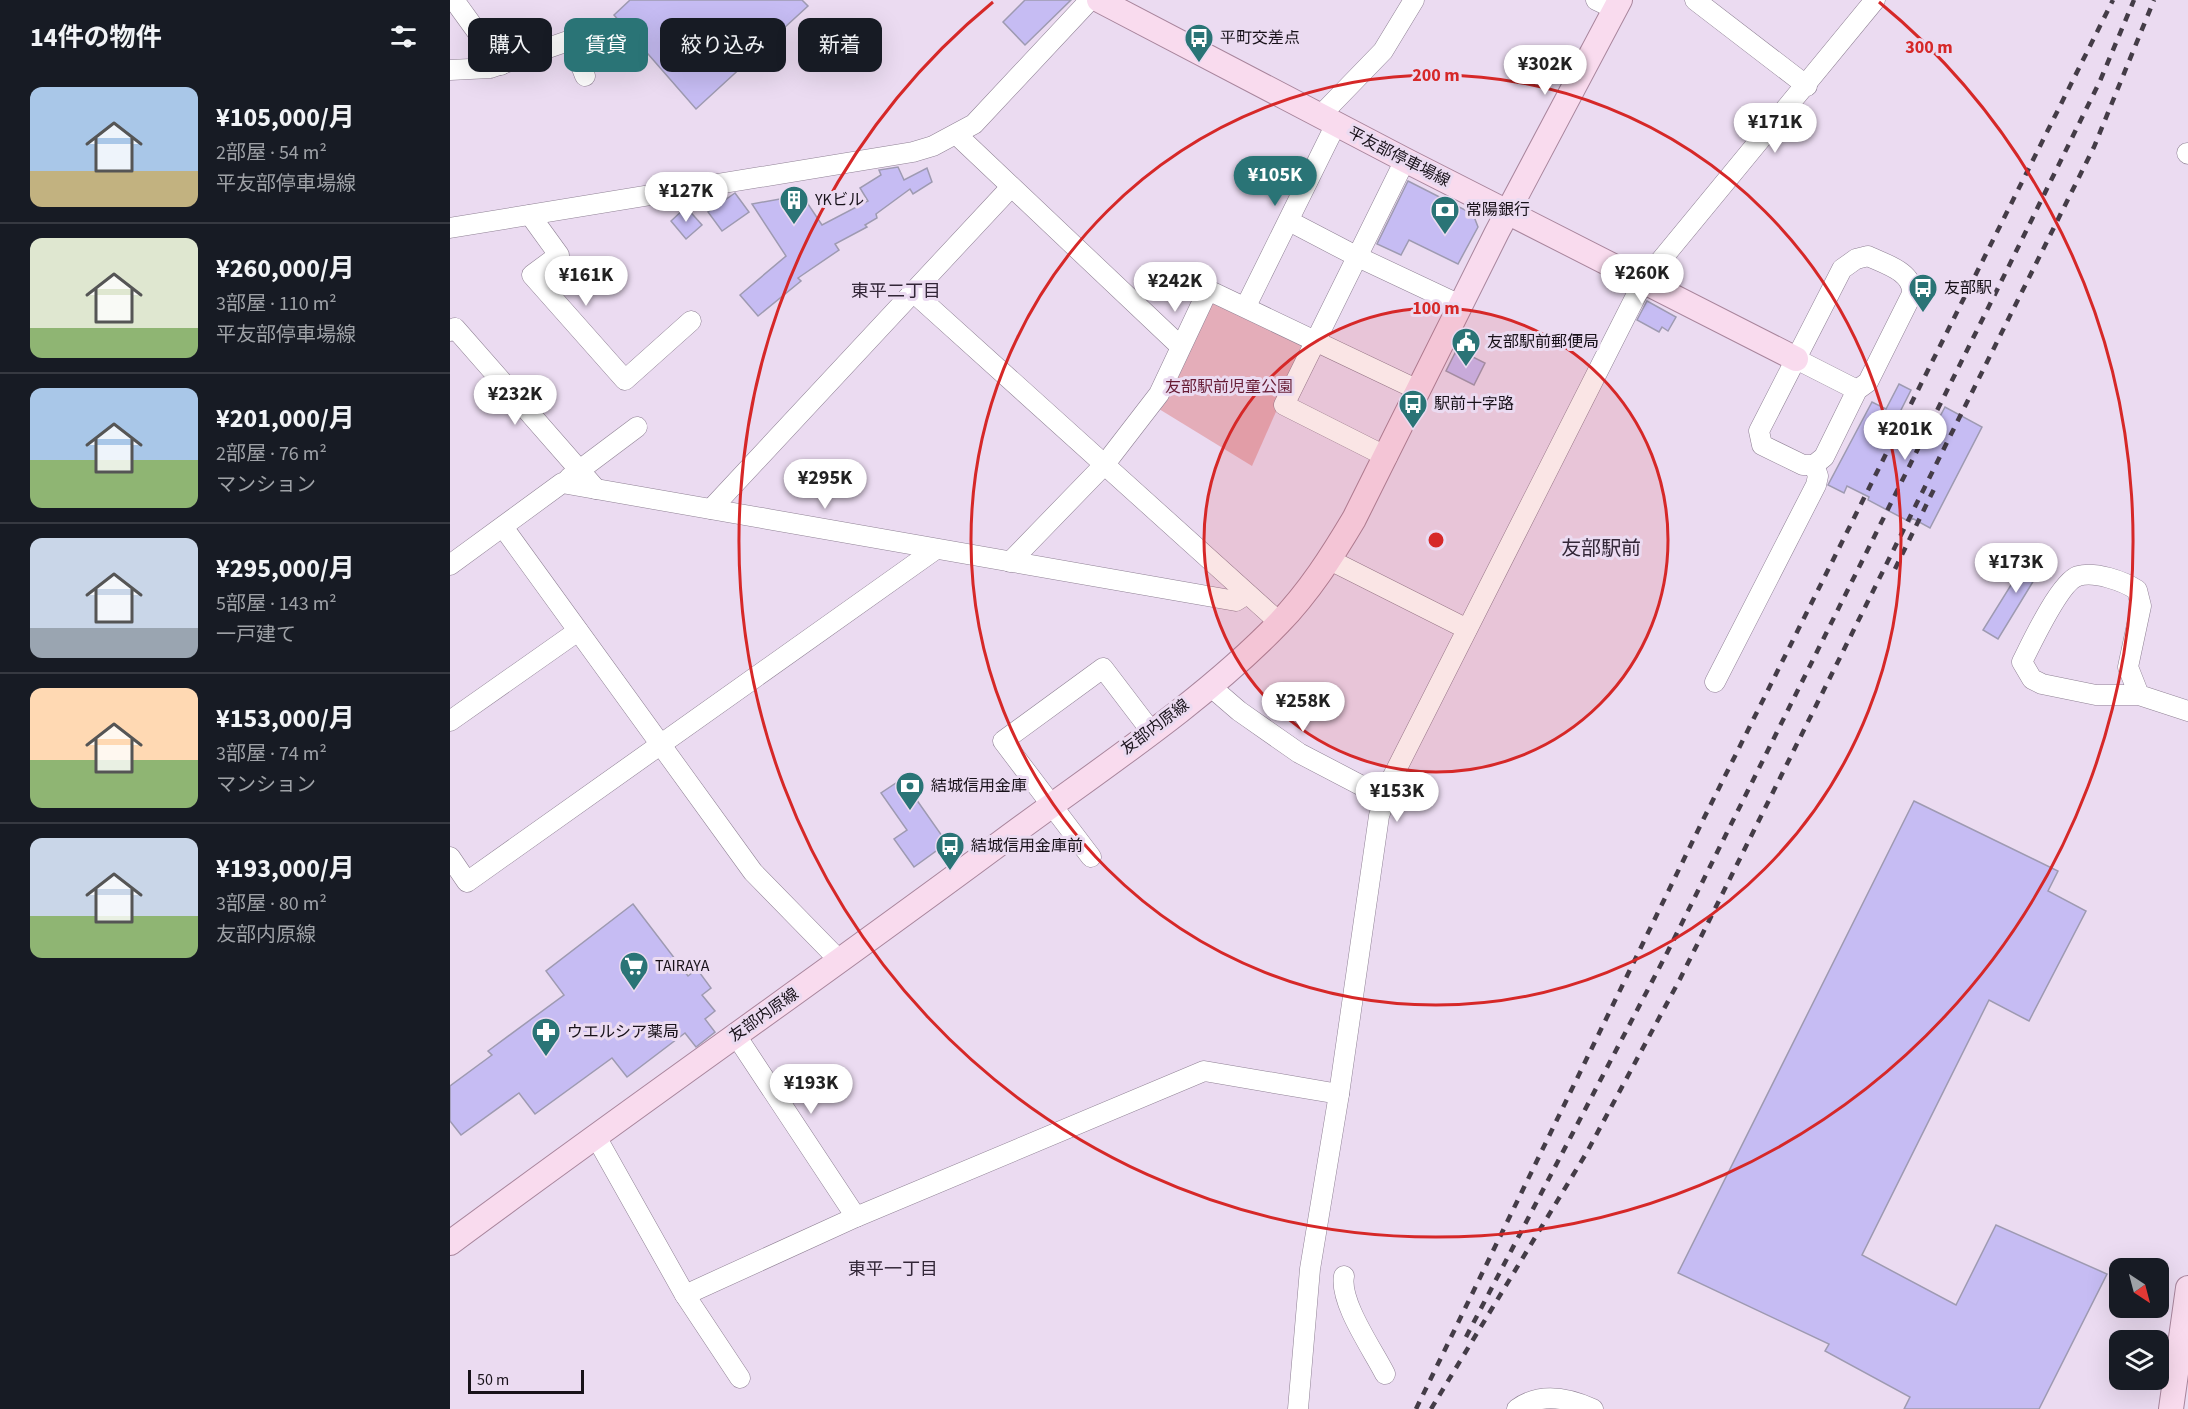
<!DOCTYPE html>
<html lang="ja">
<meta charset="utf-8">
<style>
:root{--surface:#171b24;--page:#20242c;--text:#f1f3f6;--muted:#9ea1a6;--line:#363941;--accent:#2a7476}
body{margin:0;font-family:"Source Sans 3","Noto Sans JP",sans-serif;background:var(--page);color:var(--text);height:100vh;display:flex;flex-direction:column;font-size:22px;white-space:nowrap}
*{box-sizing:border-box;margin:0}
p{font-size:20px;color:var(--muted)}
.icon{flex:none;width:33px;height:33px;fill:none;stroke:currentColor;stroke-width:2;stroke-linecap:round;stroke-linejoin:round}
.map{position:relative;flex:1;overflow:hidden}
.side{display:flex;flex-direction:column;background:var(--surface);width:450px}
.side>*{flex:none}
.guide{position:absolute;left:18px;top:18px;width:570px;height:54px;display:flex;gap:12px}
.needle{width:39px;rotate:144deg}
.fabs{position:absolute;left:1659px;top:1258px;display:grid;gap:12px}
.fabs a{display:grid;place-items:center;width:60px;height:60px;border-radius:12px;background:var(--surface);box-shadow:0 6px 24px #0002;font-size:30px}
.scale{position:absolute;left:18px;bottom:15px;width:116px;box-sizing:border-box;padding-left:6px;border:3px solid #18121a;border-top:0;font-size:16px;line-height:21px;white-space:nowrap;color:#18121a;-webkit-text-stroke:4px #ebdbf1;paint-order:stroke}
.price{position:absolute;translate:-50% -51px;padding:0 14px;border-radius:21px;background:#fff;color:#222;font-size:20px;line-height:39px;filter:drop-shadow(0 2px 3px #0008)}
.price::after{content:'';position:absolute;left:50%;top:36px;width:18px;height:14px;margin-left:-9px;background:inherit;clip-path:polygon(0 0,100% 0,50% 100%)}
.price.selected{background:var(--accent);color:#fff}
ul{padding:0;list-style:none}
li{display:flex;align-items:center;gap:18px;height:150px;padding:0 30px}
li+li{border-top:2px solid var(--line)}
li span{display:grid;place-items:center;flex:none;width:168px;height:120px;border-radius:12px;color:#555}
li>.icon{margin-inline-start:auto}
span .icon{width:72px;height:72px;fill:#fffc;stroke-width:1}
li b{font-size:26px}
h2{display:flex;justify-content:space-between;align-items:center;height:72px;padding:0 30px;font-size:26px}
.pill{padding:0 21px;border-radius:12px;background:var(--surface);box-shadow:0 6px 24px #0002;font-size:21px;line-height:54px}
.pill.selected{background:var(--accent);color:#fff}
main{display:flex;flex:1;min-height:0}
.map>svg:first-child{display:block}
.green{fill:#e4adb9}
.building{fill:#c6bcf3;stroke:#9e9ab1;stroke-width:1.5}
.lines{fill:none;stroke-linecap:round;stroke-linejoin:round}
.minor-casing{stroke:#8f8194;stroke-width:21}
.major-casing{stroke:#a8859c;stroke-width:26}
.minor{stroke:#fff;stroke-width:20}
.major{stroke:#f9dbee;stroke-width:24}
.rail{stroke:#443c47;stroke-width:4.5;stroke-dasharray:8 8;stroke-linecap:butt}
.ring{fill:none;stroke:#d62828;stroke-width:3}
.labels{text-anchor:middle;dominant-baseline:central;stroke-width:6;stroke-linejoin:round;paint-order:stroke}
.poi-label{font-size:16px;fill:#18121a;stroke:#ebdbf1;text-anchor:start}
.street-label{font-size:16px;fill:#18121a;stroke:#ebdbf1}
.park-label{font-size:16px;fill:#671c35;stroke:#ebdbf1}
.neighbourhood-label{font-size:18px;fill:#322637;stroke:#ebdbf1}
.quarter-label{font-size:20px;fill:#322637;stroke:#ebdbf1}
.centre{fill:#d62828;stroke:#ebdbf1;stroke-width:3}
.ring-label{font-size:18px;text-anchor:middle;font-weight:bold;fill:#d62828;stroke:#ebdbf1;stroke-width:6;stroke-linejoin:round;paint-order:stroke}
</style>
<main>
<section class="side">
<h2>14件の物件<svg class="icon" aria-label="filters" viewBox="0 0 24 24"><path d="M4 7h16M4 17h16"/><circle cx="9" cy="7" r="2"/><circle cx="15" cy="17" r="2"/></svg></h2>
<ul>
<li><span style="background:linear-gradient(#a9c7e8 70%,#c2b280 0)"><svg class="icon" aria-label="home" viewBox="0 0 24 24"><path d="M3 11l9-7 9 7M6 9v11h12V9"/></svg></span><div><b>¥105,000/月</b><p>2部屋 · 54 m²</p><p>平友部停車場線</p></div></li>
<li><span style="background:linear-gradient(#dfe7d0 75%,#8fb573 0)"><svg class="icon" aria-label="home" viewBox="0 0 24 24"><path d="M3 11l9-7 9 7M6 9v11h12V9"/></svg></span><div><b>¥260,000/月</b><p>3部屋 · 110 m²</p><p>平友部停車場線</p></div></li>
<li><span style="background:linear-gradient(#a9c7e8 60%,#8fb573 0)"><svg class="icon" aria-label="home" viewBox="0 0 24 24"><path d="M3 11l9-7 9 7M6 9v11h12V9"/></svg></span><div><b>¥201,000/月</b><p>2部屋 · 76 m²</p><p>マンション</p></div></li>
<li><span style="background:linear-gradient(#c9d6e8 75%,#9aa5b1 0)"><svg class="icon" aria-label="home" viewBox="0 0 24 24"><path d="M3 11l9-7 9 7M6 9v11h12V9"/></svg></span><div><b>¥295,000/月</b><p>5部屋 · 143 m²</p><p>一戸建て</p></div></li>
<li><span style="background:linear-gradient(#ffd9b3 60%,#8fb573 0)"><svg class="icon" aria-label="home" viewBox="0 0 24 24"><path d="M3 11l9-7 9 7M6 9v11h12V9"/></svg></span><div><b>¥153,000/月</b><p>3部屋 · 74 m²</p><p>マンション</p></div></li>
<li><span style="background:linear-gradient(#c9d6e8 65%,#8fb573 0)"><svg class="icon" aria-label="home" viewBox="0 0 24 24"><path d="M3 11l9-7 9 7M6 9v11h12V9"/></svg></span><div><b>¥193,000/月</b><p>3部屋 · 80 m²</p><p>友部内原線</p></div></li>
</ul>
</section>
<div class="map">
<svg width="1738" height="1409" viewBox="0 0 1738 1409">
<rect width="100%" height="100%" fill="#ebdbf1"/>
<polygon class="green" points="763,300 856,344 802,466 709,409"/>
<g class="building">
<polygon points="180,0 352,0 358,6 246,109 164,15"/>
<polygon points="575,0 621,0 575,45 553,22"/>
<polygon points="448,167 454,180 477,168 482,182 463,194 460,189 426,214 427,218 415,225 417,227 385,244 389,250 348,278 351,281 308,316 290,295 336,256 302,204 352,195 372,225 418,201 410,188 431,175 429,170"/>
<polygon points="958,181 1023,214 1028,227 1008,264 959,240 951,255 927,244"/>
<polygon points="285,193 299,212 272,231 258,212"/>
<polygon points="236,207 252,225 236,239 221,221"/>
<polygon points="1197,301 1226,317 1218,331 1212,327 1209,332 1187,320"/>
<polygon points="1005,353 1019,360 1021,356 1035,363 1024,385 996,371"/>
<polygon points="1449,384 1461,390 1445,422 1478,439 1495,407 1532,427 1480,528 1462,518 1460,522 1418,500 1419,497 1397,486 1394,493 1378,485 1422,402 1436,409"/>
<polygon points="1584,548 1598,557 1548,639 1533,630"/>
<polygon points="452,779 497,843 464,867 444,839 457,830 431,793"/>
<polygon points="1464,801 1608,871 1598,891 1636,911 1579,1021 1539,1000 1412,1255 1506,1305 1546,1225 1657,1274 1589,1409 1454,1409 1460,1397 1375,1351 1379,1344 1228,1273"/>
<polygon points="183,904 238,976 247,969 261,988 252,995 265,1011 255,1019 265,1032 246,1047 235,1033 177,1077 162,1058 85,1114 69,1093 11,1135 0,1121 0,1086 42,1055 38,1051 114,995 96,971"/>
</g>
<g class="lines">
<g class="minor-casing">
<g id="minor">
<polyline points="4,0 51,65"/>
<polyline points="1146,0 1165,9"/>
<polyline points="1245,0 1357,86"/>
<polyline points="0,70 40,68 121,40 135,76"/>
<polyline points="870,116 933,51 964,0"/>
<polyline points="507,135 730,346"/>
<polyline points="1737,153 1738,154"/>
<polyline points="80,215 109,255 82,275 175,380 241,321"/>
<polyline points="839,221 908,257 1010,305"/>
<polyline points="0,228 463,152 483,146 524,124 640,0"/>
<path d="M 1418,256 C 1435,264 1464,272 1462,294 L 1418,382 L 1407,390 L 1374,457 L 1364,465 L 1353,465 L 1312,445 L 1309,431 L 1392,269 L 1406,259 Z"/>
<polyline points="462,291 829,622"/>
<polyline points="796,306 886,124"/>
<polyline points="0,331 5,328 146,489"/>
<polyline points="1346,359 1407,390"/>
<polyline points="937,457 834,405 955,160"/>
<polyline points="119,478 187,427"/>
<polyline points="261,509 561,187"/>
<polyline points="53,527 303,872 390,961"/>
<polyline points="880,560 1017,629"/>
<polyline points="560,562 655,464 709,394 758,290 968,390"/>
<polyline points="0,565 112,483 786,601 797,594"/>
<polyline points="1265,682 1366,485 1368,476 1364,465"/>
<polyline points="760,686 789,711 849,753 935,798"/>
<path d="M 1689,695 L 1678,667 L 1691,606 L 1687,590 C 1673,581 1645,571 1628,576 C 1610,582 1581,644 1572,662 L 1582,679 L 1592,684 L 1646,695 L 1689,695 L 1738,711"/>
<polyline points="0,721 128,631"/>
<polyline points="0,857 17,882 486,549"/>
<polyline points="641,857 553,741 653,668 701,731"/>
<polyline points="285,1034 406,1217"/>
<polyline points="145,1135 235,1295 290,1378"/>
<path d="M 894,1276 C 889,1302 923,1350 935,1374"/>
<polyline points="235,1295 406,1217 754,1071 889,1094"/>
<polyline points="848,1409 860,1269 889,1094 929,816 941,780 1193,282 1425,0"/>
<path d="M 1067,1409 C 1090,1392 1119,1398 1143,1409"/>
</g>
</g>
<g class="major-casing">
<g id="major">
<polyline points="649,0 955,160 1346,359"/>
<path d="M 0,1243 C 182,1108 367,979 549,844 C 641,775 750,705 829,623 C 859,592 882,556 904,519 L 1047,232 L 1170,0"/>
<polyline points="1721,1409 1738,1288"/>
</g>
</g>
<use href="#minor" class="minor"/>
<use href="#major" class="major"/>
<g class="rail">
<polyline points="1445,569 1486,485"/>
<polyline points="1016,1337 1218,951 1550,284 1650,81 1684,0"/>
<polyline points="966,1409 1253,820 1663,0"/>
<polyline points="981,1409 1137,1152 1230,979 1644,147 1704,0"/>
</g>
</g>
<circle cx="986" cy="540" r="232" fill="#d62828" fill-opacity=".12"/>
<g class="ring">
<circle cx="986" cy="540" r="232"/>
<circle cx="986" cy="540" r="465"/>
<path d="M1429 2A697 697 0 1 1 543 2"/>
</g>
<defs>
<g id="bus-pin" transform="scale(1.5)"><path d="M0 17L-7.5 6A9.5 9.5 0 1 1 7.5 6Z" fill="#2a7476" stroke="#ebdbf1"/><path d="M-5-6H5V4H4V6H2V4H-2V6H-4V4H-5ZM-3.5-4V0h7V-4ZM-3.5 1.2v1.5H-2V1.2ZM2 1.2v1.5H3.5V1.2Z" fill="#fff"/></g>
<g id="building-pin" transform="scale(1.5)"><path d="M0 17L-7.5 6A9.5 9.5 0 1 1 7.5 6Z" fill="#2a7476" stroke="#ebdbf1"/><path d="M-4-6H4V6H1V3H-1V6H-4ZM-2.5-4.3h1.7v1.8h-1.7ZM.8-4.3h1.7v1.8H.8ZM-2.5-1h1.7V.8h-1.7ZM.8-1h1.7V.8H.8Z" fill="#fff"/></g>
<g id="bank-pin" transform="scale(1.5)"><path d="M0 17L-7.5 6A9.5 9.5 0 1 1 7.5 6Z" fill="#2a7476" stroke="#ebdbf1"/><path d="M-6-4H6V4H-6ZM0-2.3a2.3 2.3 0 1 0 0 4.6a2.3 2.3 0 1 0 0-4.6Z" fill="#fff"/></g>
<g id="civic-pin" transform="scale(1.5)"><path d="M0 17L-7.5 6A9.5 9.5 0 1 1 7.5 6Z" fill="#2a7476" stroke="#ebdbf1"/><path d="M-.6-6.5H3V-4.5H.6V-3L4-1V1h2V6H-6V1h2V-1L-.6-3ZM-1.2 2.5V6h2.4V2.5Z" fill="#fff"/></g>
<g id="supermarket-pin" transform="scale(1.5)"><path d="M0 17L-7.5 6A9.5 9.5 0 1 1 7.5 6Z" fill="#2a7476" stroke="#ebdbf1"/><path d="M-6-5.5h2.5l.6 2H6L4.5 2H-2.5L-4.4-4H-6ZM-1.5 3.2a1.3 1.3 0 1 0 .1 0ZM3 3.2a1.3 1.3 0 1 0 .1 0Z" fill="#fff"/></g>
<g id="pharmacy-pin" transform="scale(1.5)"><path d="M0 17L-7.5 6A9.5 9.5 0 1 1 7.5 6Z" fill="#2a7476" stroke="#ebdbf1"/><path d="M-2-6h4v4h4v4h-4v4h-4v-4h-4v-4h4Z" fill="#fff"/></g>
</defs>
<g fill-rule="evenodd">
<use href="#bus-pin" x="749" y="38"/>
<use href="#building-pin" x="344" y="200"/>
<use href="#bank-pin" x="995" y="210"/>
<use href="#bus-pin" x="1473" y="288"/>
<use href="#civic-pin" x="1016" y="342"/>
<use href="#bus-pin" x="963" y="404"/>
<use href="#bank-pin" x="460" y="786"/>
<use href="#bus-pin" x="500" y="846"/>
<use href="#supermarket-pin" x="184" y="966"/>
<use href="#pharmacy-pin" x="96" y="1032"/>
</g>
<g class="labels">
<g class="poi-label">
<text x="770" y="38">平町交差点</text>
<text x="365" y="200">YKビル</text>
<text x="1016" y="210">常陽銀行</text>
<text x="1494" y="288">友部駅</text>
<text x="1037" y="342">友部駅前郵便局</text>
<text x="984" y="404">駅前十字路</text>
<text x="481" y="786">結城信用金庫</text>
<text x="521" y="846">結城信用金庫前</text>
<text x="205" y="966">TAIRAYA</text>
<text x="117" y="1032">ウエルシア薬局</text>
</g>
<g class="street-label">
<text transform="translate(949 157) rotate(27)">平友部停車場線</text>
<text transform="translate(705 727) rotate(-37)">友部内原線</text>
<text transform="translate(314 1015) rotate(-35)">友部内原線</text>
</g>
<g class="park-label">
<text x="779" y="387">友部駅前児童公園</text>
</g>
<g class="neighbourhood-label">
<text x="446" y="291">東平二丁目</text>
<text x="443" y="1269">東平一丁目</text>
</g>
<g class="quarter-label">
<text x="1151" y="549">友部駅前</text>
</g>
</g>
<circle cx="986" cy="540" r="9" class="centre"/>
<g class="ring-label">
<text x="1479" y="53">300 m</text>
<text x="986" y="81">200 m</text>
<text x="986" y="314">100 m</text>
</g>
</svg>
<div class="fabs">
<a><svg class="needle" viewBox="-14 -14 28 28"><path d="M0-13l5 13h-10z" fill="#e53935"/><path d="M0 13l5-13h-10z" fill="#9ea1a6"/></svg></a>
<a><svg class="icon" aria-label="layers" viewBox="0 0 24 24"><path d="M12 4l9 5-9 5-9-5zM3 14l9 5 9-5"/></svg></a>
</div>
<div class="scale">50 m</div>
<b class="price" style="left:1095px;top:96px">¥302K</b>
<b class="price" style="left:1325px;top:154px">¥171K</b>
<b class="price selected" style="left:825px;top:207px">¥105K</b>
<b class="price" style="left:236px;top:223px">¥127K</b>
<b class="price" style="left:1192px;top:305px">¥260K</b>
<b class="price" style="left:136px;top:307px">¥161K</b>
<b class="price" style="left:725px;top:313px">¥242K</b>
<b class="price" style="left:65px;top:426px">¥232K</b>
<b class="price" style="left:1455px;top:461px">¥201K</b>
<b class="price" style="left:375px;top:510px">¥295K</b>
<b class="price" style="left:1566px;top:594px">¥173K</b>
<b class="price" style="left:853px;top:733px">¥258K</b>
<b class="price" style="left:947px;top:823px">¥153K</b>
<b class="price" style="left:361px;top:1115px">¥193K</b>
<div class="guide">
<a class="pill">購入</a>
<a class="pill selected">賃貸</a>
<a class="pill">絞り込み</a>
<a class="pill">新着</a>
</div>
</div>
</main>
